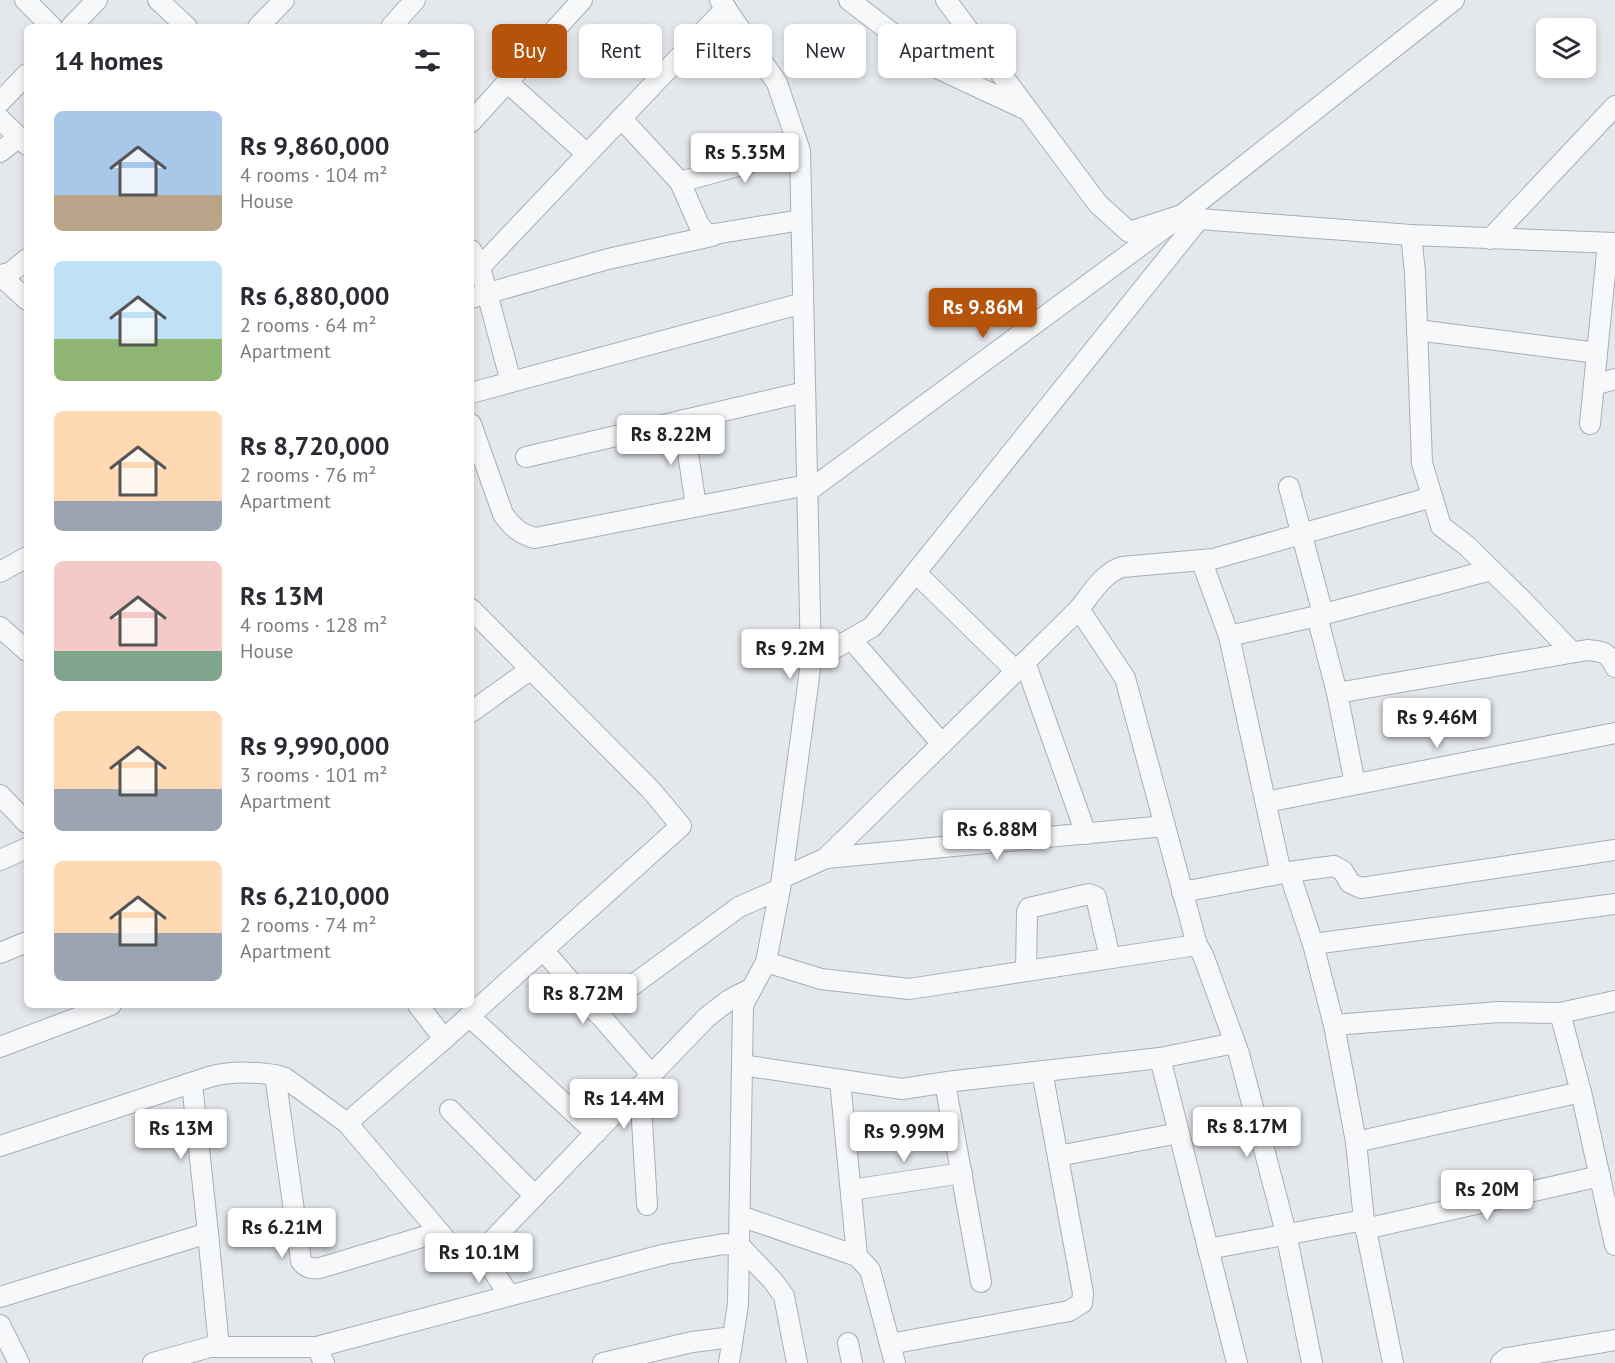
<!DOCTYPE html>
<meta charset="utf-8">
<style>
:root{--surface:#fff;--page:#f2f2f3;--text:#2b2b33;--muted:#7c7c81;--accent:#b45309}
body{margin:0;font-family:"PT Sans",sans-serif;background:var(--page);color:var(--text);height:100vh;display:flex;flex-direction:column;font-size:22px;white-space:nowrap}
*{box-sizing:border-box;margin:0}
p{font-size:20px;color:var(--muted)}
.icon{flex:none;width:33px;height:33px;fill:none;stroke:currentColor;stroke-width:2;stroke-linecap:round;stroke-linejoin:round}
.map{position:relative;flex:1;overflow:hidden}
.side{position:absolute;left:24px;top:24px;width:450px;height:984px;display:flex;flex-direction:column;background:var(--surface);border-radius:9px;box-shadow:0 3px 9px #0003}
.side>*{flex:none}
.guide{position:absolute;left:492px;top:24px;width:570px;height:54px;display:flex;gap:12px}
.tools{position:absolute;left:1536px;top:18px;display:grid;gap:12px}
.tools a{display:grid;place-items:center;width:60px;height:60px;border-radius:9px;background:var(--surface);box-shadow:0 3px 9px #0003;font-size:30px}
.price{position:absolute;translate:-50% -51px;padding:0 14px;border-radius:6px;background:#fff;color:#222;font-size:20px;line-height:39px;filter:drop-shadow(0 2px 3px #0008)}
.price::after{content:'';position:absolute;left:50%;top:36px;width:18px;height:14px;margin-left:-9px;background:inherit;clip-path:polygon(0 0,100% 0,50% 100%)}
.price.current{background:var(--accent);color:#fff}
ul{padding:0;list-style:none}
li{display:flex;align-items:center;gap:18px;height:150px;padding:0 30px}
li span{display:grid;place-items:center;flex:none;width:168px;height:120px;border-radius:9px;color:#555}
li>.icon{margin-inline-start:auto}
span .icon{width:72px;height:72px;fill:#fffc;stroke-width:1}
li b{font-size:26px}
h2{display:flex;justify-content:space-between;align-items:center;height:72px;padding:0 30px;font-size:26px}
.pill{padding:0 21px;border-radius:9px;background:var(--surface);box-shadow:0 3px 9px #0003;font-size:21px;line-height:54px}
.pill.current{background:var(--accent);color:#fff}
.map>svg:first-child{display:block}
.lines{fill:none;stroke-linecap:round;stroke-linejoin:round}
.minor-casing{stroke:#a9aeb7;stroke-width:22}
.minor{stroke:#f7f8fa;stroke-width:20}
</style>
<div class="map">
<svg width="1615" height="1363" viewBox="0 0 1615 1363">
<rect width="100%" height="100%" fill="#e4e7ec"/>
<g class="lines">
<g class="minor-casing">
<g id="minor">
<polyline points="25,0 52,27"/>
<polyline points="158,0 187,27"/>
<polyline points="720,0 777,83 800,151 811,662 782,878 766,962 743,1005 738,1304 729,1363"/>
<polyline points="849,0 939,69 1027,110"/>
<polyline points="946,0 1098,204 1129,232 1182,215 1199,219 1411,235 1615,243"/>
<polyline points="71,27 97,0"/>
<polyline points="258,27 284,0"/>
<polyline points="391,27 415,0"/>
<polyline points="507,82 587,154"/>
<polyline points="0,102 27,74"/>
<polyline points="621,118 680,182 699,225 708,235 801,220"/>
<polyline points="0,119 27,145"/>
<polyline points="471,122 582,0"/>
<polyline points="0,152 19,137"/>
<polyline points="680,182 799,149"/>
<polyline points="1411,235 1415,272 1422,463 1441,526 1467,546 1523,601 1572,652"/>
<polyline points="1490,239 1615,106"/>
<polyline points="471,250 480,267 511,382"/>
<polyline points="480,267 726,8"/>
<polyline points="0,275 27,300"/>
<polyline points="0,275 10,273 27,259"/>
<polyline points="471,298 608,259 712,236"/>
<polyline points="1417,330 1597,353"/>
<polyline points="1594,385 1615,379"/>
<polyline points="471,393 803,303"/>
<polyline points="683,420 696,506"/>
<path d="M 471,424 L 503,514 C 512,527 520,534 535,538 L 807,485"/>
<polyline points="1590,424 1608,243"/>
<polyline points="526,457 805,392"/>
<polyline points="1289,487 1323,614"/>
<polyline points="807,492 1182,215 1454,0"/>
<polyline points="1202,562 1229,636"/>
<polyline points="0,572 27,557"/>
<polyline points="916,573 1016,671"/>
<polyline points="471,609 651,790 681,826 444,1039 347,1123 458,1254 465,1257 481,1252 707,1017 729,1000 752,988"/>
<path d="M 1079,609 C 1091,594 1103,573 1122,567 L 1213,559 L 1432,497"/>
<path d="M 1317,616 L 1337,693 L 1587,650 C 1601,651 1609,652 1615,667"/>
<polyline points="0,627 27,651"/>
<polyline points="851,639 942,744"/>
<polyline points="811,662 872,627 1199,219"/>
<polyline points="1025,662 1086,834"/>
<polyline points="1337,693 1355,784"/>
<polyline points="471,712 531,669"/>
<polyline points="0,795 27,823"/>
<polyline points="1266,802 1615,733"/>
<polyline points="826,858 1165,826"/>
<polyline points="0,860 27,848"/>
<polyline points="1289,872 1313,944 1615,904"/>
<polyline points="1281,873 1229,636 1317,616 1491,570"/>
<polyline points="1182,892 1289,872 1334,866 1343,871 1350,883 1361,888 1615,850"/>
<polyline points="1313,944 1334,1025"/>
<polyline points="1197,945 1203,955 1239,1054 1286,1233 1312,1363"/>
<polyline points="543,950 652,1075"/>
<polyline points="0,953 27,942"/>
<polyline points="766,962 821,979 909,989 1197,945 1125,678 1079,609 826,858 782,878"/>
<polyline points="1026,971 1027,912 1029,908 1089,894 1096,897 1110,958"/>
<polyline points="1615,1001 1560,1013 1581,1092 1615,1245"/>
<polyline points="418,1005 444,1039"/>
<polyline points="596,1012 739,907 780,889"/>
<polyline points="469,1016 596,1133"/>
<polyline points="0,1047 111,1005"/>
<polyline points="1160,1058 1237,1363"/>
<polyline points="742,1065 902,1089 955,1081 1160,1058 1235,1043"/>
<path d="M 275,1075 L 301,1261 C 306,1268 311,1269 320,1268 L 439,1232"/>
<polyline points="192,1083 208,1233"/>
<polyline points="945,1083 981,1282"/>
<polyline points="640,1087 647,1205"/>
<polyline points="450,1110 535,1196"/>
<polyline points="1356,1142 1581,1092"/>
<path d="M 0,1146 L 209,1077 C 229,1071 265,1071 285,1078 L 347,1123"/>
<polyline points="1058,1156 1179,1133"/>
<polyline points="851,1190 962,1173"/>
<polyline points="740,1216 857,1256 840,1080"/>
<polyline points="1365,1229 1600,1176"/>
<polyline points="1208,1249 1364,1220"/>
<polyline points="481,1252 509,1295"/>
<polyline points="857,1256 870,1270 895,1363"/>
<polyline points="0,1297 208,1233 219,1347"/>
<polyline points="0,1325 19,1363"/>
<polyline points="848,1343 852,1363"/>
<polyline points="890,1344 1069,1311 1082,1303 1083,1293 1042,1071"/>
<polyline points="153,1363 210,1347 317,1347"/>
<polyline points="324,1363 317,1347 666,1254 724,1244 739,1245 773,1281 784,1296 797,1363"/>
<polyline points="603,1363 692,1342 733,1337"/>
<polyline points="1393,1363 1364,1220 1356,1142 1334,1025 1499,1012 1560,1013"/>
<polyline points="1501,1363 1507,1358 1615,1340"/>
</g>
</g>
<use href="#minor" class="minor"/>
</g>
</svg>
<div class="tools">
<a><svg class="icon" aria-label="layers" viewBox="0 0 24 24"><path d="M12 4l9 5-9 5-9-5zM3 14l9 5 9-5"/></svg></a>
</div>
<b class="price" style="left:745px;top:184px">Rs 5.35M</b>
<b class="price current" style="left:983px;top:339px">Rs 9.86M</b>
<b class="price" style="left:671px;top:466px">Rs 8.22M</b>
<b class="price" style="left:790px;top:680px">Rs 9.2M</b>
<b class="price" style="left:1437px;top:749px">Rs 9.46M</b>
<b class="price" style="left:997px;top:861px">Rs 6.88M</b>
<b class="price" style="left:583px;top:1025px">Rs 8.72M</b>
<b class="price" style="left:624px;top:1130px">Rs 14.4M</b>
<b class="price" style="left:1247px;top:1158px">Rs 8.17M</b>
<b class="price" style="left:181px;top:1160px">Rs 13M</b>
<b class="price" style="left:904px;top:1163px">Rs 9.99M</b>
<b class="price" style="left:1487px;top:1221px">Rs 20M</b>
<b class="price" style="left:282px;top:1259px">Rs 6.21M</b>
<b class="price" style="left:479px;top:1284px">Rs 10.1M</b>
<div class="guide">
<a class="pill current">Buy</a>
<a class="pill">Rent</a>
<a class="pill">Filters</a>
<a class="pill">New</a>
<a class="pill">Apartment</a>
</div>
<section class="side">
<h2>14 homes<svg class="icon" aria-label="filters" viewBox="0 0 24 24"><path d="M4 7h16M4 17h16"/><circle cx="9" cy="7" r="2"/><circle cx="15" cy="17" r="2"/></svg></h2>
<ul>
<li><span style="background:linear-gradient(#a9c7e8 70%,#b9a48a 0)"><svg class="icon" aria-label="home" viewBox="0 0 24 24"><path d="M3 11l9-7 9 7M6 9v11h12V9"/></svg></span><div><b>Rs 9,860,000</b><p>4 rooms · 104 m²</p><p>House</p></div></li>
<li><span style="background:linear-gradient(#bfe0f5 65%,#8fb573 0)"><svg class="icon" aria-label="home" viewBox="0 0 24 24"><path d="M3 11l9-7 9 7M6 9v11h12V9"/></svg></span><div><b>Rs 6,880,000</b><p>2 rooms · 64 m²</p><p>Apartment</p></div></li>
<li><span style="background:linear-gradient(#ffd9b3 75%,#9aa5b1 0)"><svg class="icon" aria-label="home" viewBox="0 0 24 24"><path d="M3 11l9-7 9 7M6 9v11h12V9"/></svg></span><div><b>Rs 8,720,000</b><p>2 rooms · 76 m²</p><p>Apartment</p></div></li>
<li><span style="background:linear-gradient(#f6c9c9 75%,#7fa58c 0)"><svg class="icon" aria-label="home" viewBox="0 0 24 24"><path d="M3 11l9-7 9 7M6 9v11h12V9"/></svg></span><div><b>Rs 13M</b><p>4 rooms · 128 m²</p><p>House</p></div></li>
<li><span style="background:linear-gradient(#ffd9b3 65%,#9aa5b1 0)"><svg class="icon" aria-label="home" viewBox="0 0 24 24"><path d="M3 11l9-7 9 7M6 9v11h12V9"/></svg></span><div><b>Rs 9,990,000</b><p>3 rooms · 101 m²</p><p>Apartment</p></div></li>
<li><span style="background:linear-gradient(#ffd9b3 60%,#9aa5b1 0)"><svg class="icon" aria-label="home" viewBox="0 0 24 24"><path d="M3 11l9-7 9 7M6 9v11h12V9"/></svg></span><div><b>Rs 6,210,000</b><p>2 rooms · 74 m²</p><p>Apartment</p></div></li>
</ul>
</section>
</div>
